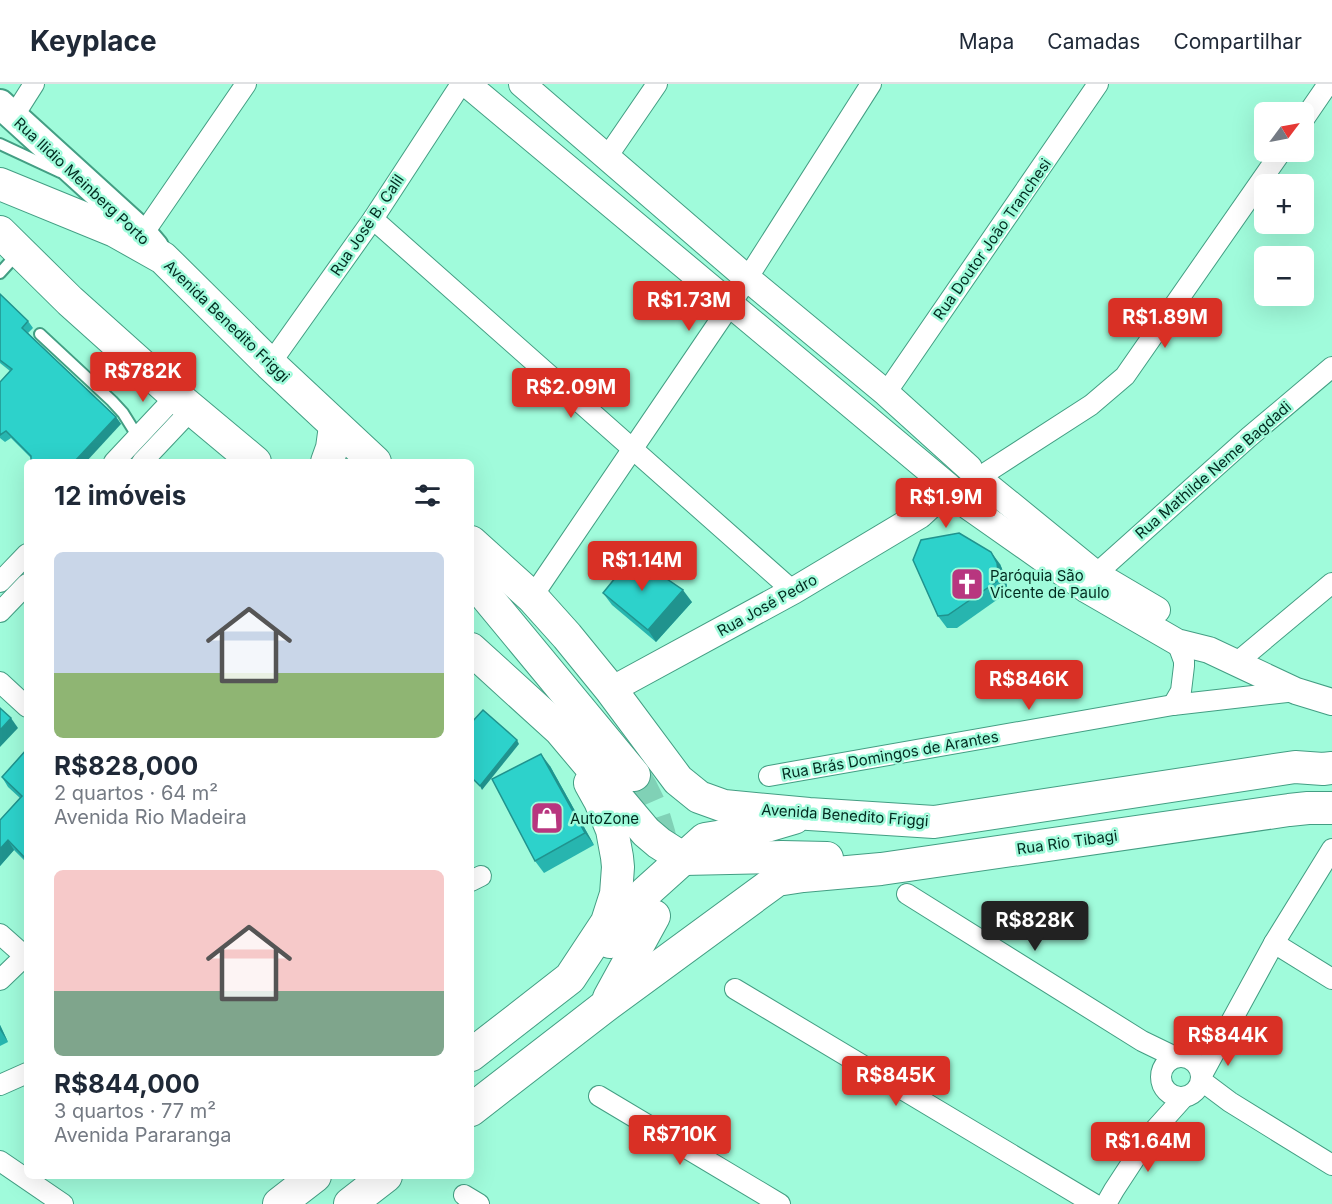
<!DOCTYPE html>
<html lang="pt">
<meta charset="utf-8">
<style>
:root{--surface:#fff;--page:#f6f6f7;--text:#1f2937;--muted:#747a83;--line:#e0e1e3;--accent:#d93025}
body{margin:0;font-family:Inter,sans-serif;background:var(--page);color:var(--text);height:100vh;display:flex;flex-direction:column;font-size:22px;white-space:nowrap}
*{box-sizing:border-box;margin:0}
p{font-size:20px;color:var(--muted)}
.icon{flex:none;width:33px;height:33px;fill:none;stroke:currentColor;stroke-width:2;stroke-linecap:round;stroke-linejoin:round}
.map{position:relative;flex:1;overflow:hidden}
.side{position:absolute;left:24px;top:375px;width:450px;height:720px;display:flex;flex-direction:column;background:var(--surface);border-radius:9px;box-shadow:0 6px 24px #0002}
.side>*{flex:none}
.needle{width:39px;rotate:58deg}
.fabs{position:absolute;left:1254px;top:18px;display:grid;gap:12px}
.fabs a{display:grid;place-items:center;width:60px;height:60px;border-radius:9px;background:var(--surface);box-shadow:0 6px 24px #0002;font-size:30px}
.price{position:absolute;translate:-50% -51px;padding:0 14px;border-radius:6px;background:var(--accent);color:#fff;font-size:20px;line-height:39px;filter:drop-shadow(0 2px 3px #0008)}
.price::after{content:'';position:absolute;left:50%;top:36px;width:18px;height:14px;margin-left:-9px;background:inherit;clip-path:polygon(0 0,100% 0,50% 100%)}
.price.on{background:#222;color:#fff}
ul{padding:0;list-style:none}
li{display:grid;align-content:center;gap:12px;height:318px;padding:0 30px}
li span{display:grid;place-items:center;height:186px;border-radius:9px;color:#555}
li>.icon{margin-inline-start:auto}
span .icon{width:108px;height:108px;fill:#fffc;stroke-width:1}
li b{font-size:26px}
h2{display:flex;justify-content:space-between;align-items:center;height:72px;padding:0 30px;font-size:26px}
header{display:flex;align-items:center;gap:36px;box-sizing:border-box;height:84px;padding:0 30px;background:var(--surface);border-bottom:2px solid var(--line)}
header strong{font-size:28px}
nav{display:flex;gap:33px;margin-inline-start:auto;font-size:21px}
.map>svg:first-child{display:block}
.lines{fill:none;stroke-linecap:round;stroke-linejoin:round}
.primary-tunnel{stroke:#80d1b6;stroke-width:32;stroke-dasharray:32 16;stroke-linecap:butt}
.service-casing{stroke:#439e83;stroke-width:14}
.minor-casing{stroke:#439e83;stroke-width:22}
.tertiary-casing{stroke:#439e83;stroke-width:28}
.secondary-casing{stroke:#439e83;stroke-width:32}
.primary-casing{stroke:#439e83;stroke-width:34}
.service{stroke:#fff;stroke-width:10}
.minor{stroke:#fff;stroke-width:20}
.tertiary{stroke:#fff;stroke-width:26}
.secondary{stroke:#fff;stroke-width:28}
.primary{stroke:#fff;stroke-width:32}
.wall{fill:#27b5af}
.shaded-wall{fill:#20938e}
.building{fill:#2dd2cb;stroke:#20938e;stroke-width:1.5}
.labels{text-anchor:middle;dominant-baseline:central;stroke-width:5;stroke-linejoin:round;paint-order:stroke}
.street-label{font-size:15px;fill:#022b20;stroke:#a0fbdb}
.poi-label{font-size:15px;fill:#022b20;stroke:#a0fbdb;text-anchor:start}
</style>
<header>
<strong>Keyplace</strong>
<nav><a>Mapa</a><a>Camadas</a><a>Compartilhar</a></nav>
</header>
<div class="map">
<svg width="1332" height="1120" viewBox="0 0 1332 1120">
<rect width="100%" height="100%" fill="#a0fbdb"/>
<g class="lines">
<path class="primary-tunnel" d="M 634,691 C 650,716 661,746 664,776"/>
<g class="service-casing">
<g id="service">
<polyline points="0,60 60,88"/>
<polyline points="0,189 18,169"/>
<polyline points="40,250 112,317 123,329 138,353"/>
</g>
</g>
<g class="minor-casing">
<g id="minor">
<polyline points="13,33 34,0"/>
<polyline points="1304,35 1328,0"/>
<polyline points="607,73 657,0"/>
<polyline points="373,135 793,507"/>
<polyline points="143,150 246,0"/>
<polyline points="270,280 373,135 461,0"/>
<polyline points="886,309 1098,0"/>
<polyline points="114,378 176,312"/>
<polyline points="142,378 192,325"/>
<polyline points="981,392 1091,321 1125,292 1281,68"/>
<polyline points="1096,490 1249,353 1332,283"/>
<polyline points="0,498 27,470"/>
<polyline points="532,513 731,220 871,0"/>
<polyline points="0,528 27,500"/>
<polyline points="1235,580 1332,499"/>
<polyline points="0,598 27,623"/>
<polyline points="1173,621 1181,607 1184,582 1184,577 1177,558"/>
<polyline points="769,692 1173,621 1296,607"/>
<polyline points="471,797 481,792"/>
<polyline points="907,810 1142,957 1175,973"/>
<polyline points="0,850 27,874"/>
<polyline points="1274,859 1332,895"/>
<polyline points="0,896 25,872"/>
<polyline points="735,905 1094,1120"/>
<circle cx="1181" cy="993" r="20"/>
<polyline points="1202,991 1274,859 1332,765"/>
<polyline points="1202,997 1230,1018 1332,1081"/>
<polyline points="0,1001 27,989"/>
<polyline points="599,1012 780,1120"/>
<polyline points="0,1077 63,1120"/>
<polyline points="464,1111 479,1120"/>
<polyline points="1106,1120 1114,1106 1150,1051 1184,1013"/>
</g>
</g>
<g class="tertiary-casing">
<g id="tertiary">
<polyline points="467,0 948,402"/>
<polyline points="522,0 747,194 886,309 969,384"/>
<polyline points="983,398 1096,490 1157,526"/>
<polyline points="965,420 1087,506 1177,558 1209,566 1296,607 1332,618"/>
<polyline points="611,606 793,507 920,431 948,405"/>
</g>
</g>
<g class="secondary-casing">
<polyline id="secondary" points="0,20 143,150 154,163"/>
</g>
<g class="primary-casing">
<g id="primary">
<polyline points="0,100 115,147 163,174 270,280 375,378"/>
<polyline points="0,148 70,217 176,312 255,378"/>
<polyline points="327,378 332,364 335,342"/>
<polyline points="471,458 532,513 567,552 611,606 678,696 699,713 724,722 809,730 934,738 1295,683 1323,685 1332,684"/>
<polyline points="471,494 634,691"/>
<polyline points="471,565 560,646 646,748 659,759 684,775 782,773 827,774"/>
<polyline points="610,858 620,846 645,809 705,755 742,749 794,734"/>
<polyline points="609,914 654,832"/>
<polyline points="471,971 570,894 607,838 616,810 618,783 617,773 612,746 600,717 590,699"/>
<polyline points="471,1026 604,923 777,796 803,792 881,785 1289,726 1308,724 1332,724"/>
<polyline points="279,1120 315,1092"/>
<polyline points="350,1120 386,1092"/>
</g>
</g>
<use href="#service" class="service"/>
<use href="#minor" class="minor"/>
<use href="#tertiary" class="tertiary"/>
<use href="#secondary" class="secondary"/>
<use href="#primary" class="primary"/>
</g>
<g class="wall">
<polygon points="0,210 28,237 33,244 28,249 116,333 121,340 31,374 11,354 5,358 0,354 0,298 10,287 0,279"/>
<polygon points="1000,480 1005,492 1008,508 957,544 947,544 938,532"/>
<polygon points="603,509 692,518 656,558 612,521"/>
<polygon points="27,665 27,779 14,766 0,782 0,736 20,714 8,703 2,693"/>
<polygon points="550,682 594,761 544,789 535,777"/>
<polygon points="0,941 8,958 0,962"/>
</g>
<g class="shaded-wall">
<polygon points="116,333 121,340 86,378 74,378"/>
<polygon points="991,468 1000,480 1005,492 1008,508 999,496"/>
<polygon points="683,506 692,518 656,558 648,546"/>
<polygon points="11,634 18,644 0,663 0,646"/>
<polygon points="517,656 519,660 482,706 480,702"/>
<polygon points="541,670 550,682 594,761 585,749"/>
<polygon points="8,756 14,766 0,782 0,765"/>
<polygon points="0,941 8,958 0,946"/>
</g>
<g class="building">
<polygon points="0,210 28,237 22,244 116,333 74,378 31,378 31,372 6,347 0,351 0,298 12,285 0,276"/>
<polygon points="959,449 991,468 997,479 999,496 948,531 938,532 913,476 921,456"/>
<polygon points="633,472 683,506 648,546 603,509"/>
<polygon points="0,624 11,634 0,646"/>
<polygon points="483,626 517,656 480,702 471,693 471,639"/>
<polygon points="27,665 27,776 8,756 0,765 0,736 22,712 2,693"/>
<polygon points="541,670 585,749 535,777 492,695"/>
</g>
<defs>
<g id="church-square" transform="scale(1.725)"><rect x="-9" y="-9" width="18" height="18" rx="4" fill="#b8367f" stroke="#a0fbdb"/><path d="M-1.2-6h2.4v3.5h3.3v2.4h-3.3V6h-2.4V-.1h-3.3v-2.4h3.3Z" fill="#fff"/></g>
<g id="shop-square" transform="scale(1.725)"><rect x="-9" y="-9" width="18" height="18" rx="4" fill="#b8367f" stroke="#a0fbdb"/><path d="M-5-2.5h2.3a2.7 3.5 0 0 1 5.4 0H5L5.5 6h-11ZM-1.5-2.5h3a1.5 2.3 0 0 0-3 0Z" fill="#fff"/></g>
</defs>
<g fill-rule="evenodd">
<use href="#church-square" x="967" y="500"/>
<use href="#shop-square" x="547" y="734"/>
</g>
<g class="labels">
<g class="street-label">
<text transform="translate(82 97) rotate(43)">Rua Ilidio Meinberg Porto</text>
<text transform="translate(367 141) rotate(-56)">Rua José B. Calil</text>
<text transform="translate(992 155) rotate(-55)">Rua Doutor João Tranchesi</text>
<text transform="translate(227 237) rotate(44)">Avenida Benedito Friggi</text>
<text transform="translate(1213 386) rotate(-41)">Rua Mathilde Neme Bagdadi</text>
<text transform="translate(767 521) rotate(-29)">Rua José Pedro</text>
<text transform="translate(890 671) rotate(-10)">Rua Brás Domingos de Arantes</text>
<text transform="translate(845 731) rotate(4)">Avenida Benedito Friggi</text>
<text transform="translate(1067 758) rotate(-8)">Rua Rio Tibagi</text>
</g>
<g class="poi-label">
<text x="990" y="491">Paróquia São<tspan x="990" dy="17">Vicente de Paulo</tspan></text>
<text x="570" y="734">AutoZone</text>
</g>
</g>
</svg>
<div class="fabs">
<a><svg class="needle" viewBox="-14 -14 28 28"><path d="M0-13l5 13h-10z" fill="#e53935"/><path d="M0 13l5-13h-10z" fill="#747a83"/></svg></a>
<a>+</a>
<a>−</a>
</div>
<b class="price" style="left:689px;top:248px">R$1.73M</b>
<b class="price" style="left:1165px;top:265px">R$1.89M</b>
<b class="price" style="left:143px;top:319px">R$782K</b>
<b class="price" style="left:571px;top:335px">R$2.09M</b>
<b class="price" style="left:946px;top:445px">R$1.9M</b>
<b class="price" style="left:642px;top:508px">R$1.14M</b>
<b class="price" style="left:1029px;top:627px">R$846K</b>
<b class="price on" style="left:1035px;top:868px">R$828K</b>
<b class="price" style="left:1228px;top:983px">R$844K</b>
<b class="price" style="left:896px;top:1023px">R$845K</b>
<b class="price" style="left:680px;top:1082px">R$710K</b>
<b class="price" style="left:1148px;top:1089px">R$1.64M</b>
<section class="side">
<h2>12 imóveis<svg class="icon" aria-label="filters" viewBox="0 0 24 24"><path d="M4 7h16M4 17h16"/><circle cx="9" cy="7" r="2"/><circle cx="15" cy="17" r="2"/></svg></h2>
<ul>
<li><span style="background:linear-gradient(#c9d6e8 65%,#8fb573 0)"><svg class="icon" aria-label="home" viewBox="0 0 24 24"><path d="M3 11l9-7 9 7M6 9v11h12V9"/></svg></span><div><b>R$828,000</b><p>2 quartos · 64 m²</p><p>Avenida Rio Madeira</p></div></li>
<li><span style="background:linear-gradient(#f6c9c9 65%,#7fa58c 0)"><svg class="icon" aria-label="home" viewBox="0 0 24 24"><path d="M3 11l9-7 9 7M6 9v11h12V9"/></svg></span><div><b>R$844,000</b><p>3 quartos · 77 m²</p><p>Avenida Pararanga</p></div></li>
</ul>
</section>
</div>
